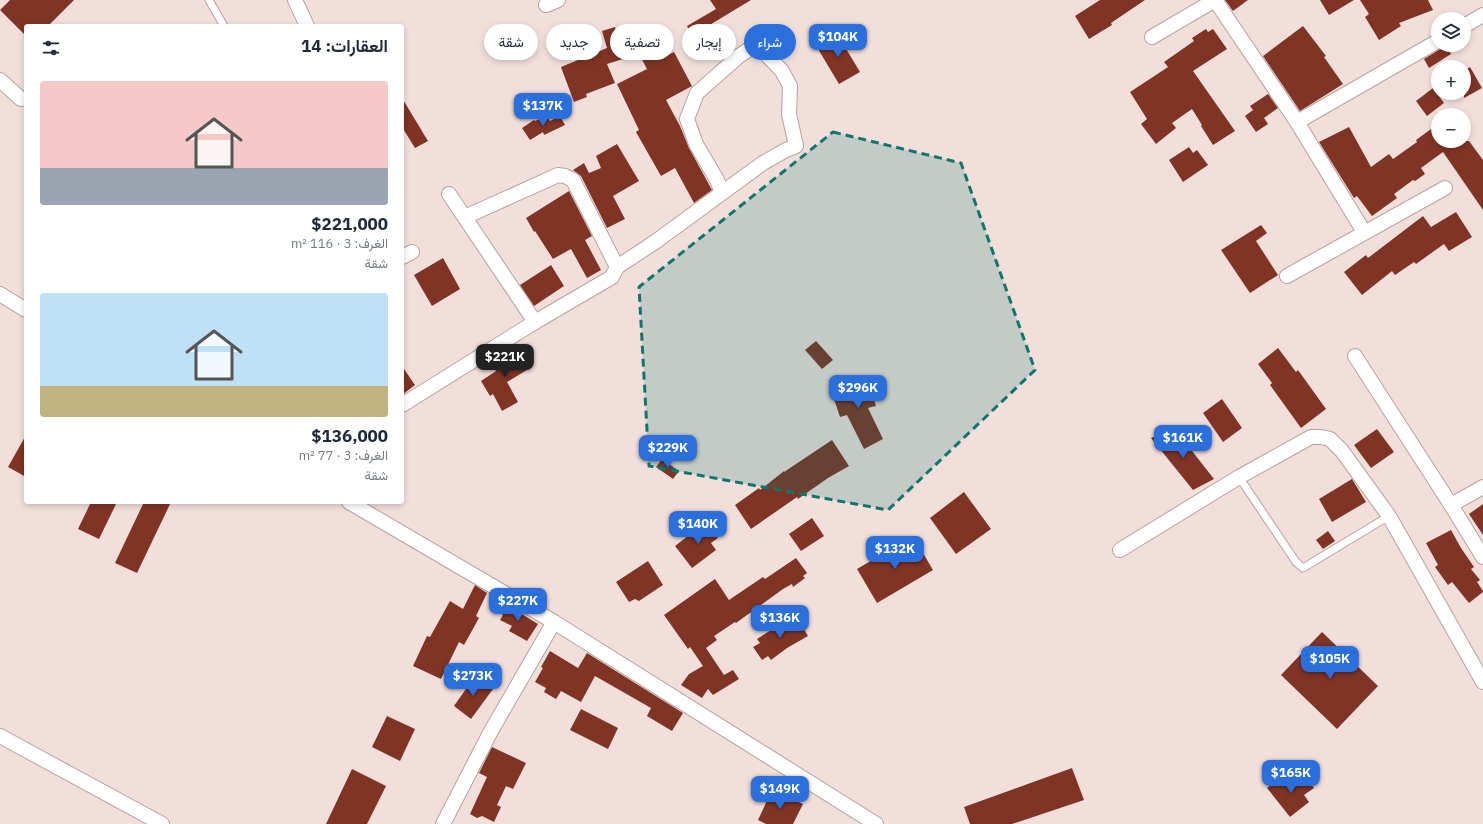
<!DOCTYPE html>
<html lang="ar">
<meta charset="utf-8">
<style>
:root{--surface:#fff;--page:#f2f2f3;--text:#1f2937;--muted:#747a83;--accent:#2b6fdc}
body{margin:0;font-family:"IBM Plex Sans",Vazirmatn,sans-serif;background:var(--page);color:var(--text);direction:rtl;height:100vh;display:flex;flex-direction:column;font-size:15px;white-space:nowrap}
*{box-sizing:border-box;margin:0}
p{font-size:13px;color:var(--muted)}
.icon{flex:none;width:22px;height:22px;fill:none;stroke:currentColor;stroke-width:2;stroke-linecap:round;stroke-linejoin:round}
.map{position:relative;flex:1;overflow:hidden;direction:ltr}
.drawer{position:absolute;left:24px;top:24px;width:380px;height:480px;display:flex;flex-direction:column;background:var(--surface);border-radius:4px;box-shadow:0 2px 6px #0003;direction:rtl}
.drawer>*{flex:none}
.guide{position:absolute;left:416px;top:24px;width:380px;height:36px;direction:rtl;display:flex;gap:8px}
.buttons{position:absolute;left:1431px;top:12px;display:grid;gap:8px}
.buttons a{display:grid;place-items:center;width:40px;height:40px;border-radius:50%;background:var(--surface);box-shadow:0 2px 6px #0003;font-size:20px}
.price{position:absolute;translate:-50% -34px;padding:0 9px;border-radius:8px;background:var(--accent);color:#fff;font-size:13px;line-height:26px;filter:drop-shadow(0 1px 2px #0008)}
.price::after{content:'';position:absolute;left:50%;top:24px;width:12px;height:9px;margin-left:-6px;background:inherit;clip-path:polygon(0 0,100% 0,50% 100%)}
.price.on{background:#222;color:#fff}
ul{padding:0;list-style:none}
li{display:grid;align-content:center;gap:8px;height:212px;padding:0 16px}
li span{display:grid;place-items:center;height:124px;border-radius:4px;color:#555}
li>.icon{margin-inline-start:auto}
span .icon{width:72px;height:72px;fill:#fffc;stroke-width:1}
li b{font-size:17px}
h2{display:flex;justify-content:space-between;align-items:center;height:48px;padding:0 16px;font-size:17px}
.pill{padding:0 14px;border-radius:18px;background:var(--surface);box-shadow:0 2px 6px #0003;font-size:14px;line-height:36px}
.pill.on{background:var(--accent);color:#fff}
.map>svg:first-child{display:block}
.building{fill:#803425}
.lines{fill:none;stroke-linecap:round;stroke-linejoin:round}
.lane-casing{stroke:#b5a39f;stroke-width:9}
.street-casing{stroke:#b5a39f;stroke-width:16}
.lane{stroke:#fff;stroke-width:7}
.street{stroke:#fff;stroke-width:14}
.marked{fill:#0f766e;fill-opacity:0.2;stroke:#0f766e;stroke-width:3;stroke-dasharray:8 5;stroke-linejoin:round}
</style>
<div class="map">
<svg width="1483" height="824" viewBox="0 0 1483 824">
<rect width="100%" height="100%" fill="#f2dfdb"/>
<g class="building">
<polygon points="10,0 74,0 48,26 26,26 26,36 0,10"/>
<polygon points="710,0 751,0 708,26 710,30 695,40 687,26 716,9"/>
<polygon points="1100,0 1145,0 1111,23 1112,25 1089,39 1075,16"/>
<polygon points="1225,0 1248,0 1233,11"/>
<polygon points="1320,0 1354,0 1329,15"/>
<polygon points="1360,0 1428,0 1433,10 1399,23 1401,26 1379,40 1365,17 1369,14"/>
<polygon points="650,25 660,59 674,52 692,86 666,100 680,126 689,148 712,190 694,203 675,168 661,176 636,132 639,130 617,84 647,69 639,54 607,64 615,83 586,94 587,97 574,102 561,67 607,48 602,31 615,27 617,35"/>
<polygon points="1303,26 1326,56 1324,57 1343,84 1300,111 1263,56"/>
<polygon points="1206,29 1208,32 1213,29 1227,49 1193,71 1235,131 1213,145 1201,126 1202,125 1192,109 1172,123 1176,128 1156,144 1141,124 1147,119 1130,92 1168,67 1164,62 1194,41 1192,38"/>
<polygon points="836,32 860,72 839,84 815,44"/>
<polygon points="1446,45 1451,54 1429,68 1424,59 1442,48"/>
<polygon points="1470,67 1482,88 1464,98 1464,71"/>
<polygon points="1433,88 1444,103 1427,116 1416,101"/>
<polygon points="1268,94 1278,108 1264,118 1268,124 1256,132 1245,116 1253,110 1250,106"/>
<polygon points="402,98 428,141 415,148 402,127"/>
<polygon points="547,116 550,121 560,116 565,125 544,135 543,132 530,140 522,128 534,120 535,121"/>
<polygon points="1438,124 1438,141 1469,141 1483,160 1483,210 1443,152 1421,168 1425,174 1415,181 1413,180 1394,194 1397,198 1372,216 1357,196 1354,198 1319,142 1349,127 1371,167 1389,154 1393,159 1417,142 1416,140"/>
<polygon points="617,144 639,181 613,196 625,219 607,228 581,176 573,170 584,163 589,173 601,168 596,156"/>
<polygon points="1189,147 1193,153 1197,150 1208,165 1183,182 1169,160"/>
<polygon points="569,191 592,236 585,240 601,270 587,278 571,249 553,259 535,231 534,232 526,218"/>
<polygon points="1456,212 1472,237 1449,251 1444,244 1416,264 1414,262 1395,275 1392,271 1362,295 1344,272 1366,255 1368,258 1423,216 1431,227"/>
<polygon points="1261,225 1267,233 1256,241 1278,275 1250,293 1221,250"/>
<polygon points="443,258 460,289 432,306 414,275"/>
<polygon points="551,265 564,286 534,306 520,285"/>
<polygon points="816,341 833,360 822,369 805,350"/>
<polygon points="517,347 530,368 507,382 518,402 502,411 493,394 490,396 481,381 496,371 491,363"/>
<polygon points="1278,348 1296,372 1298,370 1326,409 1301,428 1270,385 1272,383 1258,364"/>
<polygon points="402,366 415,385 402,395"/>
<polygon points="866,375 876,406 868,408 883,439 864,449 847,415 840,417 830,387"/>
<polygon points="1222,399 1242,428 1223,442 1203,413"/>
<polygon points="1174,428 1214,479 1193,490 1151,438"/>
<polygon points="1377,429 1394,452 1371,468 1354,445"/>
<polygon points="26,435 26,477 8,467"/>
<polygon points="832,440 849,466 828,478 798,499 797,497 751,529 735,505 759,488 760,490 784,471 784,472"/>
<polygon points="662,459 679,471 673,479 656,467"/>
<polygon points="1352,479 1366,502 1332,522 1319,499"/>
<polygon points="964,492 991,529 956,554 930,518"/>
<polygon points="91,502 117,502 99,539 78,529"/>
<polygon points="144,502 171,502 137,573 115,563"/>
<polygon points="1483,504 1483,535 1469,514"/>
<polygon points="812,518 824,536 801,551 789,534"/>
<polygon points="706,522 718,538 711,543 716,550 692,568 675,546"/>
<polygon points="1451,530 1461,548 1474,567 1471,569 1480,580 1477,582 1483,591 1483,592 1469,603 1452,582 1448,585 1435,567 1438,565 1426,543"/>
<polygon points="1328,531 1335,541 1323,549 1316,540"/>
<polygon points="913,536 933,570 877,603 857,569"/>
<polygon points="796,558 807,573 803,576 805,578 793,587 792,584 783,589 736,623 735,622 714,636 717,640 706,648 724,675 733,670 739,679 713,695 708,689 702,698 681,685 689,674 703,666 690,647 688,649 664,615 715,579 729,600 763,577 765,579"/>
<polygon points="648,561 663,585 639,601 635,599 629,602 616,582"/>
<polygon points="475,585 487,593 476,616 479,618 464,645 459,642 441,679 413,666 427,636 430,637 450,601 463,609"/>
<polygon points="504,603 538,624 527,641 509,631 512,626 500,620 503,615 499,612"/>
<polygon points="792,617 793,620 797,617 808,636 787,648 771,660 768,656 762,660 753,647 760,643 757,639"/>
<polygon points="1322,632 1378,686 1337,729 1281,675"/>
<polygon points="550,651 578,668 587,653 683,713 672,731 647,716 651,708 595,676 581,702 561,691 556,699 544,692 546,688 535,682 543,668 541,667"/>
<polygon points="475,676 493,689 471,719 454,706"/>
<polygon points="581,709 618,728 608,749 570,730"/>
<polygon points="387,716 415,729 400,761 372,747"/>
<polygon points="492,747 526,763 513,789 506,786 497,805 501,807 494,822 482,816 477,818 470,814 487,777 479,773"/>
<polygon points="1072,768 1084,800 1012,824 970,824 964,807"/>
<polygon points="352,769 386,786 367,824 326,824"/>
<polygon points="1286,773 1295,785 1305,777 1314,788 1304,795 1309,802 1290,817 1267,788"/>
<polygon points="772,790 803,804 793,824 766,824 758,820"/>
</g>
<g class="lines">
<g class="lane-casing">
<g id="lane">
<polyline points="209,0 224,26"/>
<polyline points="1239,477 1296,562 1303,568 1389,516"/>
</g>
</g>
<g class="street-casing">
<g id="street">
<polyline points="295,0 307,26"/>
<polyline points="1215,0 1297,122 1438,41"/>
<polyline points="546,5 558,0"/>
<polyline points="1464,26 1483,15"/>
<polyline points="1152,37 1215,0"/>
<polyline points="0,80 21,99"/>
<polyline points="1297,122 1364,232"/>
<polyline points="449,194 535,322"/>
<polyline points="465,217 558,175 565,176 573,180 617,267"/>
<polyline points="402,257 412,252"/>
<polyline points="1287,276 1445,188"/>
<polyline points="0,294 26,310"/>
<polyline points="1355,356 1451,505 1483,557"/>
<polyline points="402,405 535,322 612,277 617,267 655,242 763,163 786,150 796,146 789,114 790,86 782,71 764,52 751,48 739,56 697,93 687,119 696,144 717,180 722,192"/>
<polyline points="349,502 554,622 876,824"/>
<polyline points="1451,505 1483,487"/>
<polyline points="1120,550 1239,477 1311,437 1321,437 1330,439 1342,451 1389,516 1483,682"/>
<polyline points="0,736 162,824"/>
<polyline points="443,824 491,731 554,622"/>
</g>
</g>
<use href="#lane" class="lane"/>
<use href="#street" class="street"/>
</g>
<path class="marked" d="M 833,132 L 961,163 L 1035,370 L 888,510 L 649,466 L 639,287 Z"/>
</svg>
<div class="buttons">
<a><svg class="icon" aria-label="layers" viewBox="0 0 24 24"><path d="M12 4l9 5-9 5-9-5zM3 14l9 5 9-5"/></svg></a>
<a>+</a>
<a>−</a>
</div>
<b class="price" style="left:838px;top:58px">$104K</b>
<b class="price" style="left:543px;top:127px">$137K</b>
<b class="price on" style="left:505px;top:378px">$221K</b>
<b class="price" style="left:858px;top:409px">$296K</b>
<b class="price" style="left:1183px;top:459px">$161K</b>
<b class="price" style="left:668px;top:469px">$229K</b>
<b class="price" style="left:698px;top:545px">$140K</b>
<b class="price" style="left:895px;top:570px">$132K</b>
<b class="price" style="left:518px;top:622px">$227K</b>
<b class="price" style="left:780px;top:639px">$136K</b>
<b class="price" style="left:1330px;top:680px">$105K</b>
<b class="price" style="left:473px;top:697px">$273K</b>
<b class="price" style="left:1291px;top:794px">$165K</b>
<b class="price" style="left:780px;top:810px">$149K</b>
<div class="guide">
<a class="pill on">شراء</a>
<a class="pill">إيجار</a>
<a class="pill">تصفية</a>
<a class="pill">جديد</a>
<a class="pill">شقة</a>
</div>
<section class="drawer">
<h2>العقارات: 14<svg class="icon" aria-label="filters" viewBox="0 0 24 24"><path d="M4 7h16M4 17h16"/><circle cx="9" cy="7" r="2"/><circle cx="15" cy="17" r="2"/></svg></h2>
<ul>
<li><span style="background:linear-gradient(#f6c9c9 70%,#9aa5b1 0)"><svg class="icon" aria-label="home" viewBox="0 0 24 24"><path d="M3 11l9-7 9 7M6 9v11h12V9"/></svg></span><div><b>$221,000</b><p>الغرف: 3 · 116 m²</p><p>شقة</p></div></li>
<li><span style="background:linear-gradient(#bfe0f5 75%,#c2b280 0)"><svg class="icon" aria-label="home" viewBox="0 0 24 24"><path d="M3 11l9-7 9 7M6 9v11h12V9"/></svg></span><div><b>$136,000</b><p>الغرف: 3 · 77 m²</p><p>شقة</p></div></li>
</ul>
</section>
</div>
